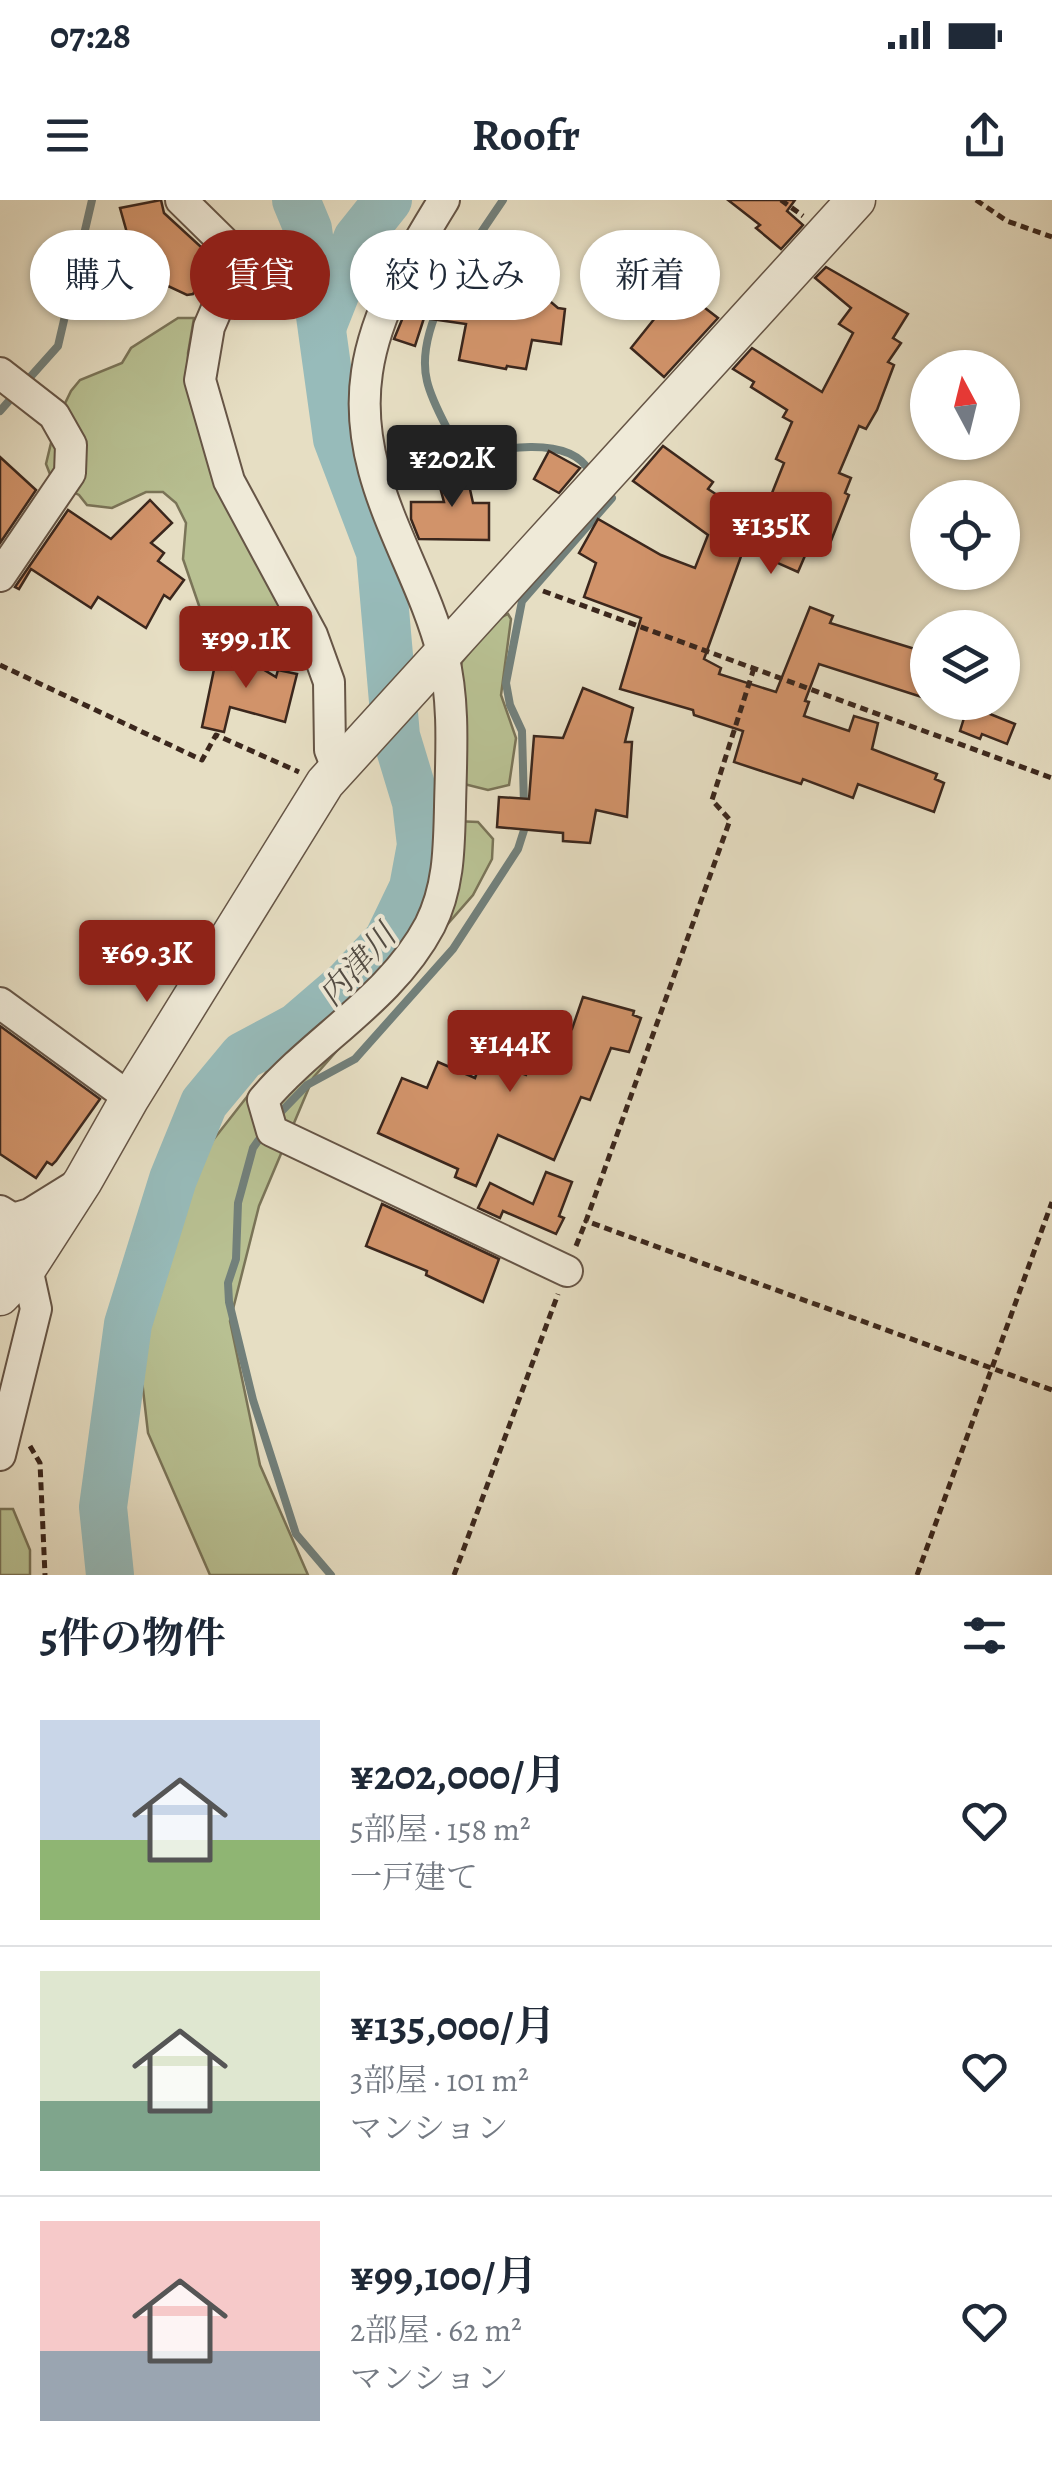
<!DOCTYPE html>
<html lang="ja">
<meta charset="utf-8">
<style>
:root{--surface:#fff;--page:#f2f2f3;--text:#1f2937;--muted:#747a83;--line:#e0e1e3;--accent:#8f2418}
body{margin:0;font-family:Alegreya,"Noto Serif JP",serif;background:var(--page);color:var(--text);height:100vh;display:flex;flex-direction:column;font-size:38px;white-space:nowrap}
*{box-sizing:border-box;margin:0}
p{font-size:32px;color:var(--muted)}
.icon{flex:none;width:55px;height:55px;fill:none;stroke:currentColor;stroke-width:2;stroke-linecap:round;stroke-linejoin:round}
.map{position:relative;height:1375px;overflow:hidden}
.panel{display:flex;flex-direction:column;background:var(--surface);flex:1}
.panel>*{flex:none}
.top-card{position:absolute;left:30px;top:30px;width:992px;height:90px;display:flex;gap:20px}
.needle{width:65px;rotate:353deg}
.fabs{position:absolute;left:910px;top:150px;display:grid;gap:20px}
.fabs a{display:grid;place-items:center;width:110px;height:110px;border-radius:50%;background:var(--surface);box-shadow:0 2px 8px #0004;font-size:50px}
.price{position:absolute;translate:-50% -85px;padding:0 22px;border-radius:10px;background:var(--accent);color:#fff;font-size:32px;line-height:65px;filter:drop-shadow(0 2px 5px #0008)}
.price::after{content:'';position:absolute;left:50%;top:60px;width:30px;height:22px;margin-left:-15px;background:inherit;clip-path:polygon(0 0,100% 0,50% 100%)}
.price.on{background:#222;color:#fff}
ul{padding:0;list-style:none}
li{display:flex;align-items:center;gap:30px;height:250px;padding:0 40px}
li+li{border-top:2px solid var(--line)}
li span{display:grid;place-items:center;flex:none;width:280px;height:200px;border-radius:0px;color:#555}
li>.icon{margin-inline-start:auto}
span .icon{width:120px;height:120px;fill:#fffc;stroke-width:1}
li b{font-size:42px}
h2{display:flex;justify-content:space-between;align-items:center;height:120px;padding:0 40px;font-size:42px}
.chip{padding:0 35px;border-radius:45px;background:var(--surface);box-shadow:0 2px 8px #0004;font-size:35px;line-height:90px}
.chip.on{background:var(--accent);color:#fff}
.status{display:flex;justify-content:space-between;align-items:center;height:70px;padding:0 50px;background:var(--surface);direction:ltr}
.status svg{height:28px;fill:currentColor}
header{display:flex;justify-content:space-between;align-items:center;height:130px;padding:0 40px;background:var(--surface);font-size:45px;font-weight:700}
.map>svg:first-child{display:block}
.green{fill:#b8c092;stroke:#7a7458;stroke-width:2.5}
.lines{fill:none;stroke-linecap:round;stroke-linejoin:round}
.stream{stroke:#72807b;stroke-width:8}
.river{stroke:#97bbba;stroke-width:48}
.building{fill:#d1936a;stroke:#3b271d;stroke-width:2.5}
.minor-casing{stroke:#665546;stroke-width:34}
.tertiary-casing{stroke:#665546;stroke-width:41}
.path{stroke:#3b271d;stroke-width:5;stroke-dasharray:8 5;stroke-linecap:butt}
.minor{stroke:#efead8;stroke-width:30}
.tertiary{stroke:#efead8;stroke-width:38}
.labels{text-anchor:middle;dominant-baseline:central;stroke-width:8;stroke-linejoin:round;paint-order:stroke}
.water-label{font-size:32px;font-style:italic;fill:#524c44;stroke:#efead8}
</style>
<div class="status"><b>07:28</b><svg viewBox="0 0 49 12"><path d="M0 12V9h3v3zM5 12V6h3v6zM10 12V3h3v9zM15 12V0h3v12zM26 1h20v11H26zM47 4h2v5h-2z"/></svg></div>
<header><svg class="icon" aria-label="menu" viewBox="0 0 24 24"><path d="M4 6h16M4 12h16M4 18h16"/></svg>Roofr<svg class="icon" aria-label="share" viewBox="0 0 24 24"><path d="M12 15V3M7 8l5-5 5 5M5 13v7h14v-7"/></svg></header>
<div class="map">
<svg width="1052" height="1375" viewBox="0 0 1052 1375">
<rect width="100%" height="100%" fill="#e6dec3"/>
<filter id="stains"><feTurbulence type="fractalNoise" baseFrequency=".002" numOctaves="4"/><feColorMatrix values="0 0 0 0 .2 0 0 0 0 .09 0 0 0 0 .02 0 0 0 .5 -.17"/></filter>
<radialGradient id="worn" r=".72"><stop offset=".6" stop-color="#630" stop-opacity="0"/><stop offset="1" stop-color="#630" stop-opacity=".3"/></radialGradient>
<g class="green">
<polygon points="178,118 194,118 188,153 188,192 299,435 300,448 256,449 206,426 183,359 186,323 176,303 163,292 146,292 112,308 87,305 79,295 53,282 46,264 56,222 71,191 80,180 122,163 131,148"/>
<polygon points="508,414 511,419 501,495 516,538 509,585 488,590 464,584 456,483 462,462 496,420"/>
<polygon points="454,621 478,622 493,639 492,659 473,695 313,878 259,1006 230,1121 260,1265 308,1375 210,1375 148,1233 137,1137 181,981 268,870 338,796 388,724 430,631"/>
<polygon points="0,1309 13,1309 30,1350 30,1375 0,1375"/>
</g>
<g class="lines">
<g class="stream">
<path d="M 503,0 C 473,45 413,124 427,181 C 433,207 451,232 461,258 C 495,249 569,233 590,272"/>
<polyline points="24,184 58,146 92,0"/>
<polyline points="0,211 15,194"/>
<polyline points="524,605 522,531 510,505 506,483 522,401 612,298 605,290"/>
<polyline points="277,916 307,885 355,859 453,749 518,649 526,624"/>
<polyline points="265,931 253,948 238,1003 236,1059 228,1083 229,1102 253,1200 296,1334 331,1375"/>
</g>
<g class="river">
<polyline points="323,125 357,39 388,0"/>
<polyline points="110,1375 103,1307 128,1124 173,979 204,903 243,856 297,827 347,784 388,740 413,688 421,645 416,602 396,536 380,352 337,239 308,29 296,0"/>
</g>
</g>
<g class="building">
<polygon points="161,0 164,13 213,58 193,94 187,95 138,72 120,8"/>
<polygon points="728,0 795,0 787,11 803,25 781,49 756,28 760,25"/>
<polygon points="826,67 908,114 893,138 901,143 888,162 894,165 877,210 866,229 859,226 839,273 851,278 845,293 849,295 829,346 813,337 798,372 744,348 704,459 721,468 719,474 776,492 810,407 833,416 830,423 928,453 928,499 819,464 805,501 809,502 804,516 849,531 854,516 878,523 872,549 937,574 935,579 944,583 934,612 858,584 853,598 803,579 801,584 734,562 743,531 694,515 693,510 620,489 641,418 584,397 596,363 579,353 598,319 661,355 695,368 708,335 633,281 663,246 713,282 708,289 760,323 784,263 776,259 792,222 783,217 787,210 751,187 754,182 733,169 752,148 822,192 853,133 839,124 851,108 815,78"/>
<polygon points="459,72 526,81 558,108 565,109 561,144 532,140 526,169 507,166 506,169 459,160 466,124 424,118 415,146 394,139 413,93 450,106"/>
<polygon points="679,88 718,118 664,177 631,148"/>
<polygon points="549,251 580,268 559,293 534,279"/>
<polygon points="0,257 36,290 0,343"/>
<polygon points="464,262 473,303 489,303 489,340 419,339 411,319 411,302 444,302 435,269"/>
<polygon points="150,300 172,323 151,343 164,353 158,361 184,380 170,399 164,395 146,428 98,397 91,408 31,369 19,389 15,387 68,310 111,339"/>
<polygon points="223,445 276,477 278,470 297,474 285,522 230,507 224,532 202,527 217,455"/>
<polygon points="583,488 633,508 625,542 632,542 627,617 596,610 590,643 563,641 563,633 497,627 499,597 529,599 534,536 563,538"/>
<polygon points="969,502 995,502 990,514 1015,524 1007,544 982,534 980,539 960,531"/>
<polygon points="583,797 634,811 633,815 641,818 629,852 611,848 590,900 581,897 554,960 498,935 476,986 455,977 458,969 378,933 402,878 427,888 438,862 475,878 482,858 526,875 547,820 572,829"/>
<polygon points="0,826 100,899 56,961 52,965 47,962 36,978 0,954"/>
<polygon points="546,972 572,982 559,1016 564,1018 556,1034 503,1011 500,1018 478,1008 490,983 533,1004"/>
<polygon points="382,1004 499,1059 483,1102 426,1075 427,1071 366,1046"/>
</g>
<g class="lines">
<g class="minor-casing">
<g id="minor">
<polyline points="181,0 239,57 209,127 200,180 229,281 312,435 329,482 330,550 338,570"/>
<path d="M 444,0 C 412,52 376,110 367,172 C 351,278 419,360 443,455 C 455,503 451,557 450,607 C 449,648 449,687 430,725 C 391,799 316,838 263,900 L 272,931 L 567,1071"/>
<polyline points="0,173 54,215 71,245 70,273 0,376"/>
<polyline points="0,803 130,898"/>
<polyline points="0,1011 13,1019 15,1038 0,1061"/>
<polyline points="13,1019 30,1014 80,983"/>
<polyline points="0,1255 36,1109 27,1068"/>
</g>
</g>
<g class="tertiary-casing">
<polyline id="tertiary" points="0,1096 27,1068 83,981 130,898 325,583 856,0"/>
</g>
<g class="path">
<polyline points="781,0 803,16"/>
<polyline points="976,0 1007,21 1052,37"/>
<polyline points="543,391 1052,578"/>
<polyline points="0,465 202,560 216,535 299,572"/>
<polyline points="754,468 712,600 730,620 586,1021 1052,1190"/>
<polyline points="576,1046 586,1021"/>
<polyline points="30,1246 40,1263 45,1375"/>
<polyline points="454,1375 558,1094"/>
<polyline points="917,1375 1052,1002"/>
</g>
<use href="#minor" class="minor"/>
<use href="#tertiary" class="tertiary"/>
</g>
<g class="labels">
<g class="water-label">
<text transform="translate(357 765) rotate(-48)">内津川</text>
</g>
</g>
<rect width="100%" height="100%" filter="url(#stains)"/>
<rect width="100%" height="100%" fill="url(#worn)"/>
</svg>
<div class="fabs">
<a><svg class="needle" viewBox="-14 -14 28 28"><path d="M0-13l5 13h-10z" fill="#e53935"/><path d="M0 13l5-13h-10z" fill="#747a83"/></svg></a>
<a><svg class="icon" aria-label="locate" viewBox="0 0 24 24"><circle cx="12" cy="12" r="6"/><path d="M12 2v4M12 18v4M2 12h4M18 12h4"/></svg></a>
<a><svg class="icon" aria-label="layers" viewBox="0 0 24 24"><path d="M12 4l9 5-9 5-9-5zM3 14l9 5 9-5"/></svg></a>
</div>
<b class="price on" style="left:452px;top:310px">¥202K</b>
<b class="price" style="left:771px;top:377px">¥135K</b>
<b class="price" style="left:246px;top:491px">¥99.1K</b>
<b class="price" style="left:147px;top:805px">¥69.3K</b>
<b class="price" style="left:510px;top:895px">¥144K</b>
<div class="top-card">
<a class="chip">購入</a>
<a class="chip on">賃貸</a>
<a class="chip">絞り込み</a>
<a class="chip">新着</a>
</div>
</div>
<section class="panel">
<h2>5件の物件<svg class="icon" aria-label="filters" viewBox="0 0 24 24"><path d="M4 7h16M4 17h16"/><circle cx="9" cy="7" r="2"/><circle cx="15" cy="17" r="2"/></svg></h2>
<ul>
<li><span style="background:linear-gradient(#c9d6e8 60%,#8fb573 0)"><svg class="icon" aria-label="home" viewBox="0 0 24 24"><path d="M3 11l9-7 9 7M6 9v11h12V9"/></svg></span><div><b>¥202,000/月</b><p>5部屋 · 158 m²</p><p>一戸建て</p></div><svg class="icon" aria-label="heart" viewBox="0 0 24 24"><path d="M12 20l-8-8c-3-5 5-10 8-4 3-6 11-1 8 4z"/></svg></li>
<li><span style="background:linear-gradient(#dfe7d0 65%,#7fa58c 0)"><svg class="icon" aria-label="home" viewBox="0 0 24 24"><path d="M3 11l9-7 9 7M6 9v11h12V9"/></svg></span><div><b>¥135,000/月</b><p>3部屋 · 101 m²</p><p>マンション</p></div><svg class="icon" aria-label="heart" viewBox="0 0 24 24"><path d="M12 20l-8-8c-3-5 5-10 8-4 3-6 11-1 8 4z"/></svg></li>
<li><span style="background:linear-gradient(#f6c9c9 65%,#9aa5b1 0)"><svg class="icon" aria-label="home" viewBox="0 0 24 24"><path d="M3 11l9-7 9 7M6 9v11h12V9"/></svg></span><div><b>¥99,100/月</b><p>2部屋 · 62 m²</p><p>マンション</p></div><svg class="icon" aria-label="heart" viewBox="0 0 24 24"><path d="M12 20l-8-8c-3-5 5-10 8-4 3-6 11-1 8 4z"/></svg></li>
</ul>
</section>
